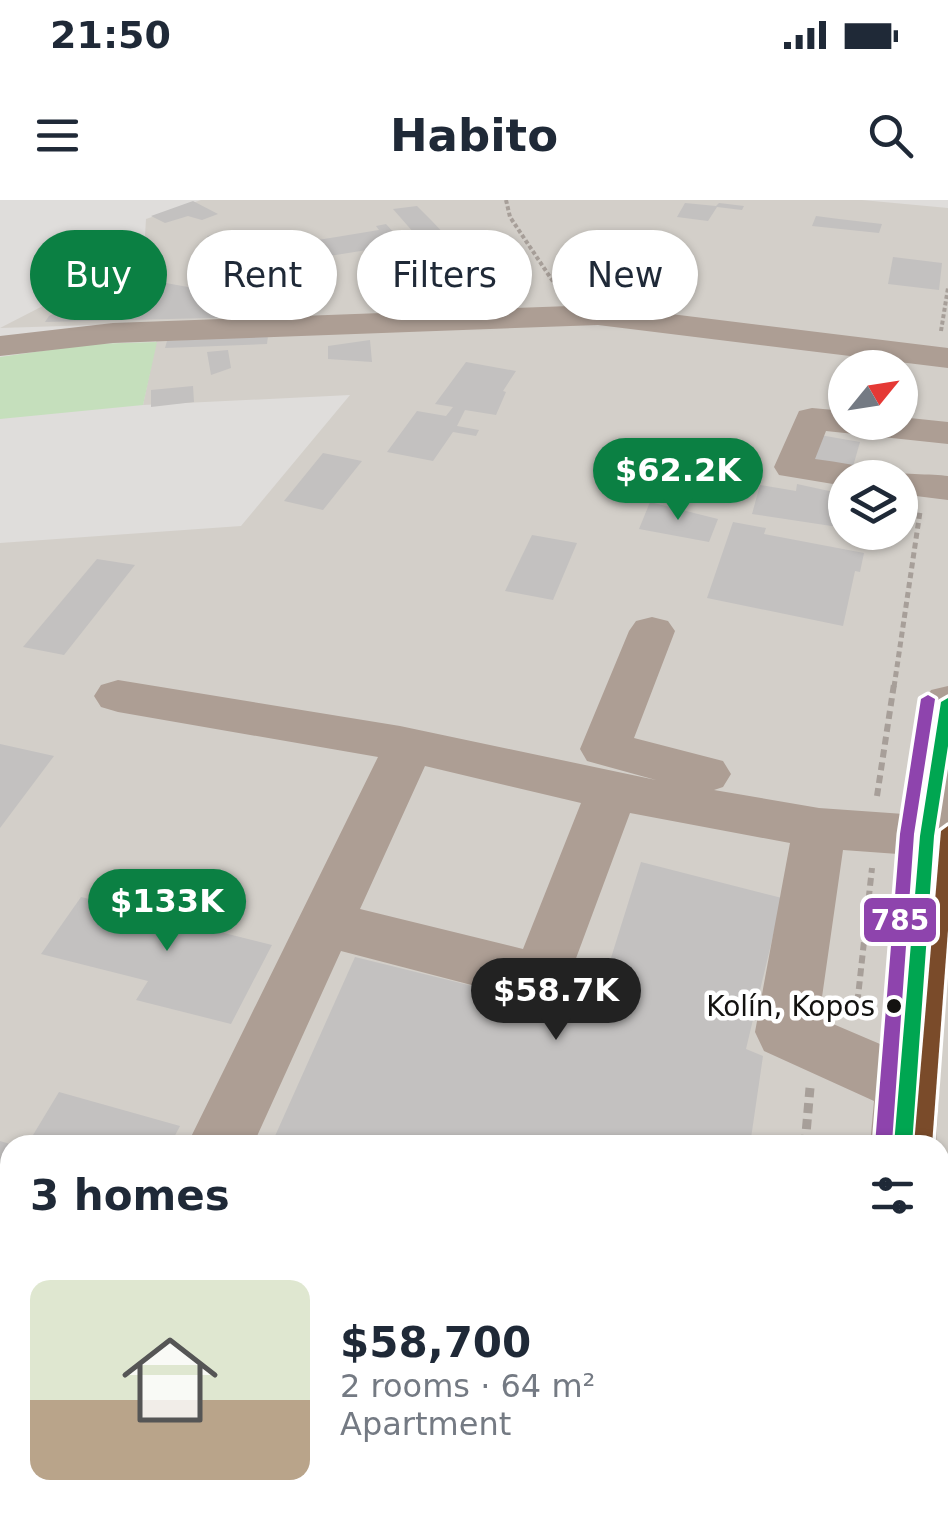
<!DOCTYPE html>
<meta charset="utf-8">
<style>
:root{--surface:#fff;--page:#f6f6f7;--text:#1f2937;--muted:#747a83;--accent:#0b8043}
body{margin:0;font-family:"DejaVu Sans",sans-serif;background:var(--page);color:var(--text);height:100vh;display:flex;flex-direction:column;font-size:38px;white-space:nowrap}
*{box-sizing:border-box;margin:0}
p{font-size:32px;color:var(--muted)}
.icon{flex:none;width:55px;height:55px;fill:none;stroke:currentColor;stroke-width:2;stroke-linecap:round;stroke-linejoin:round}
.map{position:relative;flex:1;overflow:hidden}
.side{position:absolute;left:0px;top:935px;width:950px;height:390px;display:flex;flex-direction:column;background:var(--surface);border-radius:30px 30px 0 0;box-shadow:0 2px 8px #0004}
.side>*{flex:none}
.guide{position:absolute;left:30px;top:30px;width:890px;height:90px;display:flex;gap:20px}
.needle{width:65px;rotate:60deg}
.buttons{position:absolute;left:828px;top:150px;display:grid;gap:20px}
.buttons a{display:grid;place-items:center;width:90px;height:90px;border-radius:50%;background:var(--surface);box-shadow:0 2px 8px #0004;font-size:50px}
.price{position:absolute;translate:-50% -85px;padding:0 22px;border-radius:35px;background:var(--accent);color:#fff;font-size:32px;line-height:65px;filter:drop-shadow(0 2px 5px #0008)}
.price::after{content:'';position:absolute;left:50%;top:60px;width:30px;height:22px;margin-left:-15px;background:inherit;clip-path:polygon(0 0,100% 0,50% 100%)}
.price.on{background:#222;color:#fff}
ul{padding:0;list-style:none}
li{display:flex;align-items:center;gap:30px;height:250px;padding:0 30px}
li span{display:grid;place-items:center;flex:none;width:280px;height:200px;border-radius:20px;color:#555}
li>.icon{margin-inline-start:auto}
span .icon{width:120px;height:120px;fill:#fffc;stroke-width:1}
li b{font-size:42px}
h2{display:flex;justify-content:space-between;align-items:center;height:120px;padding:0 30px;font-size:42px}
.tag{padding:0 35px;border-radius:45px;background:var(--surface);box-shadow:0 2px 8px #0004;font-size:35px;line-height:90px}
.tag.on{background:var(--accent);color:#fff}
.status{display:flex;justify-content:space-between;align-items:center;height:70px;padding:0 50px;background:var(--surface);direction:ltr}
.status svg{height:28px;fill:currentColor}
header{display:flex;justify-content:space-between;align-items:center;height:130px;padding:0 30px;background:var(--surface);font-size:45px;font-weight:700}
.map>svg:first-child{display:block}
.built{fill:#d3cfc9;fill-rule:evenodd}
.green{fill:#c5dfbc}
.building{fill:#c3c1c0}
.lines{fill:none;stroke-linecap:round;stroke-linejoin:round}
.path-far3{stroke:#a79f99;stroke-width:4;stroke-dasharray:4 2.5;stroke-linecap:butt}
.path-far2{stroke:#a79f99;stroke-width:5;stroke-dasharray:6 4;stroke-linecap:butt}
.path-far1{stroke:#a79f99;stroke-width:6;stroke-dasharray:8 5;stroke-linecap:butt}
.path{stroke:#a79f99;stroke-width:9;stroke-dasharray:10 6;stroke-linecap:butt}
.minor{fill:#ad9e94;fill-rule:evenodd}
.bus-1-casing{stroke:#fff;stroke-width:7}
.bus-2-casing{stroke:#fff;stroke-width:7}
.bus-3-casing{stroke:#fff;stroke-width:7}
.bus-1{fill:#00a651;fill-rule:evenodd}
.bus-2{fill:#7a4b2a;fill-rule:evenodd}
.bus-3{fill:#8e44ad;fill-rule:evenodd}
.bus-dot{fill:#131210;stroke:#fff;stroke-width:4}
.labels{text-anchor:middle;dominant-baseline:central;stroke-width:9;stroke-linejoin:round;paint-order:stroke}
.bus-label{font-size:28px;fill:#131210;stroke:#fff;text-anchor:end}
.line-badge{stroke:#fff;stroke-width:4}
.badge-label{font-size:28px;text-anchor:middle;font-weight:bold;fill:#fff}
</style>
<div class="status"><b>21:50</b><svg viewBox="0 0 49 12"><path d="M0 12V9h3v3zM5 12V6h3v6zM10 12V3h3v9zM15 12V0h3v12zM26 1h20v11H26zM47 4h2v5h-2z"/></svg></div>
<header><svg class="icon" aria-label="menu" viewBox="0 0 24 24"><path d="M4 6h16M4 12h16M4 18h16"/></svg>Habito<svg class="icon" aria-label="search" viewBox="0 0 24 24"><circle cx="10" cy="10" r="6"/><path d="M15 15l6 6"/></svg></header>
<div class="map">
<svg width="948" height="1325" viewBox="0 0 948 1325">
<rect width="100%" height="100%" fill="#dfdddb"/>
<path class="built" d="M 201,0 L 862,0 L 948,8 L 948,1325 L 0,1325 L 0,343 L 241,326 L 350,195 L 143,205 L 160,123 L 0,128 L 144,54 L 146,19 ZM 845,168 L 900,168 L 900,222 L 845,222 ZM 845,278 L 900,278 L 900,332 L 845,332 ZM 10,945 L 940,945 L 940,1315 L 10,1315 Z"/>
<polygon class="green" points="157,142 143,205 0,219 0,157 90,144"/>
<g class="building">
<polygon points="193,1 218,14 202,20 188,16 165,23 151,16"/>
<polygon points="685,3 716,6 719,3 744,6 742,10 717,7 708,21 677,17"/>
<polygon points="417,6 431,20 447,37 421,41 393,9"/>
<polygon points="816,16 839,19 882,24 879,33 812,26"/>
<polygon points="386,24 404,44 280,64 269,48 379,30 376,26"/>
<polygon points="237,31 251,50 219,56 207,36"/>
<polygon points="893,57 942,63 939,90 888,84"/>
<polygon points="149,80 255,99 252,117 45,122 49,116 116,81 137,85"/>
<polygon points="268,136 267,144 165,148 167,141"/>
<polygon points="370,140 372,162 328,159 328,146"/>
<polygon points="228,150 231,168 211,175 207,152"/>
<polygon points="466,162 516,171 503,191 506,192 496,215 465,210 457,226 479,230 476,236 453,232 433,261 387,252 417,211 446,216 453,207 435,204"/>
<polygon points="193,186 194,202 151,207 151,190"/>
<polygon points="791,230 860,242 852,270 782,257"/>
<polygon points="323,253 362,261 323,310 284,301"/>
<polygon points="797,284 843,294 838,327 752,314 760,285 796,291"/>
<polygon points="650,302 718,319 709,342 639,329"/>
<polygon points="733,322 766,328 764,334 864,353 860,372 855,371 843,426 707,398"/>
<polygon points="532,335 577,343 553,400 505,391"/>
<polygon points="97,359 135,365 64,455 23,447"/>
<polygon points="0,544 54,556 0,628"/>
<polygon points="641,662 782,698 746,849 763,856 750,945 271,945 355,757 619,822 634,774 610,761"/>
<polygon points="196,696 239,705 224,733 272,745 231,824 136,800 148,781 41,754 81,697 181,721"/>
<polygon points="59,892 180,926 170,945 27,945"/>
<polygon points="0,941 10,944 10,1269 0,1289"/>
<polygon points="107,1315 696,1315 695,1325 103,1325"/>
</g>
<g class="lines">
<g class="path-far3">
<polyline points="506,0 510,17 558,89"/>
<polyline points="941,131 948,88"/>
</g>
<polyline class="path-far2" points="894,487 920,312"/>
<g class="path-far1">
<polyline points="877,596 894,484"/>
<polyline points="856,815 872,668"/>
</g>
<g class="path">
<polyline points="805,945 810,888"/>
<polyline points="777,1325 778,1315"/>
</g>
<g class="minor">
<polygon points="598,105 948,148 948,168 598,125 113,143 0,156 0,136 113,123"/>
<path d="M 812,208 L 845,211 L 845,222 L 900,222 L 900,217 L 948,222 L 948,244 L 826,231 L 815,259 C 839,262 863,266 885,272 C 894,274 934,274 948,276 L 948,300 L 900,294 L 900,278 L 845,278 L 845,286 L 779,275 L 774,267 L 799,211 Z"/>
<path d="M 652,417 L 668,421 L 675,431 L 634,538 L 723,561 L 731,574 L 723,587 L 714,590 L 819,608 L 904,614 L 924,502 L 931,490 L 948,486 L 948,740 L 936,945 L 870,945 L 874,901 L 764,851 L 755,832 L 790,643 L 630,613 L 562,796 L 541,803 L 341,751 L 253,945 L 187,945 L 378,557 L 118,512 L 101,507 L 94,496 L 101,485 L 118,480 L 400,526 L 656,580 L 587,561 L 580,549 L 629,431 L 636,421 ZM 425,566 L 581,603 L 523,749 L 360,709 ZM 843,650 L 898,654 L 880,844 L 819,818 Z"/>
<polygon points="940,1203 948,1207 948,1288 940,1284"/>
<polygon points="10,1303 10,1315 88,1315 84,1325 1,1325"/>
<polygon points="842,1315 924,1315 923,1325 841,1325"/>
</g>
<g class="bus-1-casing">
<polygon id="bus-1" points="948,498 948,546 934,636 912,945 894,945 920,636 941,502"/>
</g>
<g class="bus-2-casing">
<polygon id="bus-2" points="948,626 948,730 932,945 914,945 941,631"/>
</g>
<g class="bus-3-casing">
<polygon id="bus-3" points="928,495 935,499 914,634 892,943 891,945 875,945 900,634 921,499"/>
</g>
<use href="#bus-1" class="bus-1"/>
<use href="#bus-2" class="bus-2"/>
<use href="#bus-3" class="bus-3"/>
</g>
<circle class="bus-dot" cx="894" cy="806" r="9"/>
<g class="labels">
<g class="bus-label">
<text x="875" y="806">Kolín, Kopos</text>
</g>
</g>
<rect class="line-badge" x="862" y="696" width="76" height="48" rx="10" fill="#8e44ad"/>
<g class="badge-label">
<text x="900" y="730">785</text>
</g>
</svg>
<div class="buttons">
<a><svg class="needle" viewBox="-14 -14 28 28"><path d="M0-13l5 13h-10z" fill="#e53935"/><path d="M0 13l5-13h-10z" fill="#747a83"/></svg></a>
<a><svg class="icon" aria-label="layers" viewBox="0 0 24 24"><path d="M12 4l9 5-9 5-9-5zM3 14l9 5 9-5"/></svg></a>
</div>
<b class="price" style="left:678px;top:323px">$62.2K</b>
<b class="price" style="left:167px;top:754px">$133K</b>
<b class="price on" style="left:556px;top:843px">$58.7K</b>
<div class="guide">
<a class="tag on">Buy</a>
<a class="tag">Rent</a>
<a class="tag">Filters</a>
<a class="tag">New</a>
</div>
<section class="side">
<h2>3 homes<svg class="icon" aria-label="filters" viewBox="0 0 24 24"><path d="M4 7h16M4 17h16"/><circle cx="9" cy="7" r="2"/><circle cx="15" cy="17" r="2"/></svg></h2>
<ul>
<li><span style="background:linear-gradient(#dfe7d0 60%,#b9a48a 0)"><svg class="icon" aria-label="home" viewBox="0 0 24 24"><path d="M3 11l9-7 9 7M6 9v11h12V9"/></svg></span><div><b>$58,700</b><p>2 rooms · 64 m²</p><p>Apartment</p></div></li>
</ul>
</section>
</div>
